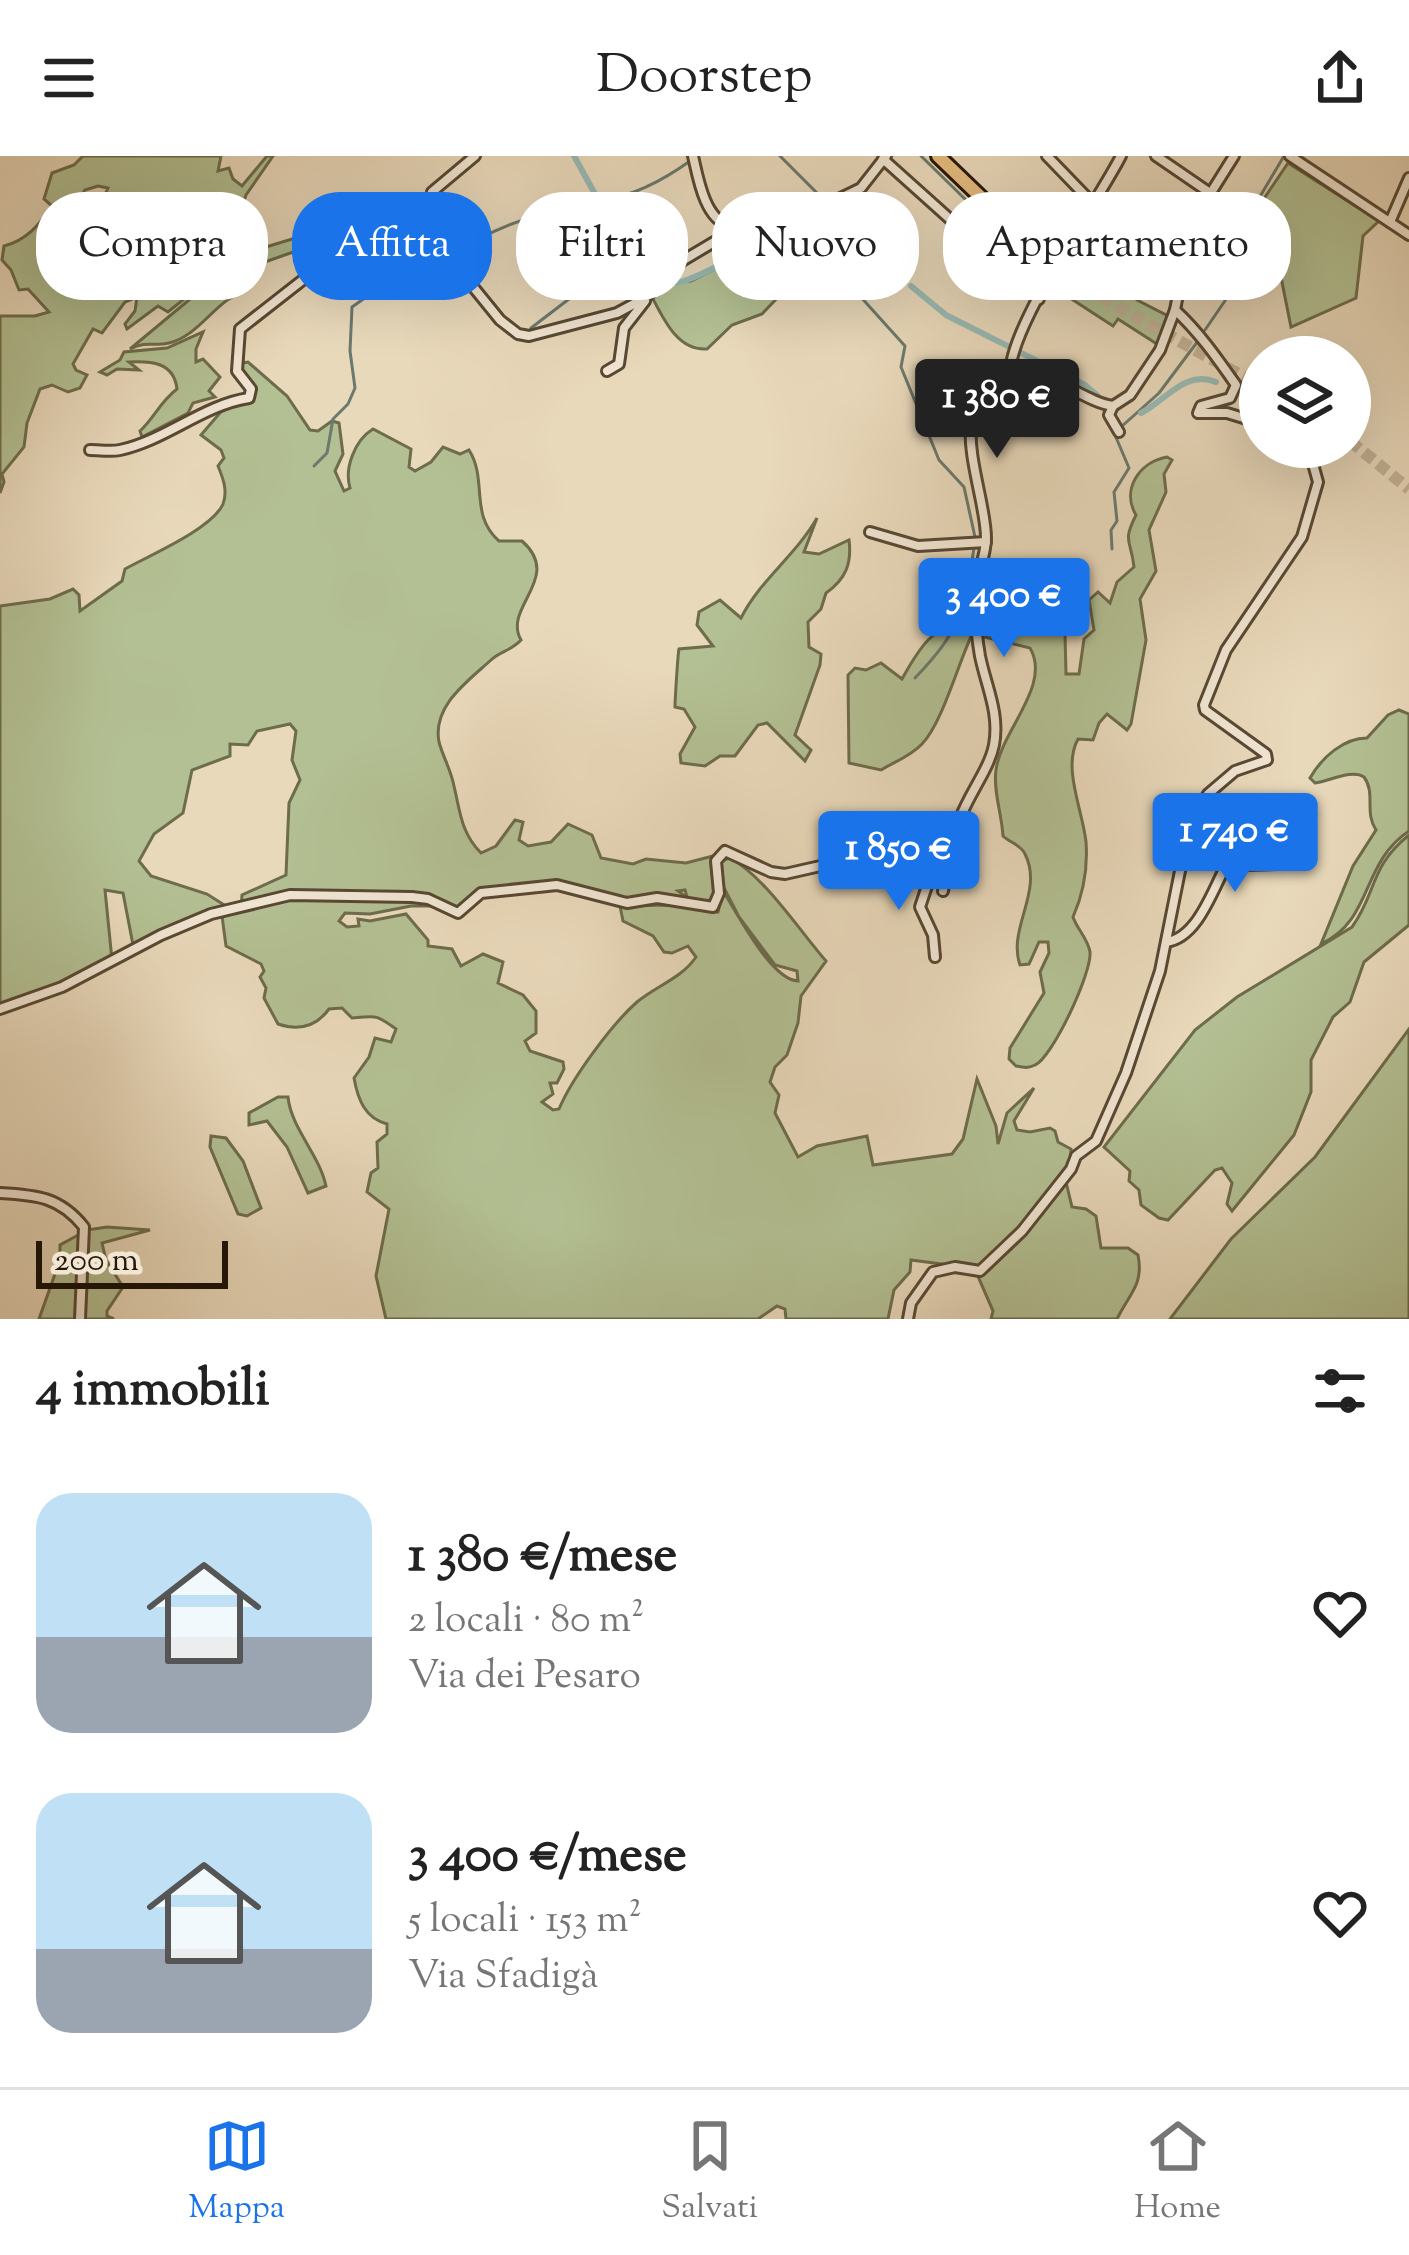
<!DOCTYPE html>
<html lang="it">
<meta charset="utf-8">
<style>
:root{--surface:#fff;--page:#f6f6f6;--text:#222;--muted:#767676;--line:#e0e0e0;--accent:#1a73e8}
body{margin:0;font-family:"Sorts Mill Goudy",serif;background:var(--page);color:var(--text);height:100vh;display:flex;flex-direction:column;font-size:45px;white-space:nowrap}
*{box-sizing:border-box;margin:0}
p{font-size:39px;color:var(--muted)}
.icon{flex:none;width:66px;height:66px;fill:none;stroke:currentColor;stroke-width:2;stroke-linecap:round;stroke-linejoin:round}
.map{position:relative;height:1163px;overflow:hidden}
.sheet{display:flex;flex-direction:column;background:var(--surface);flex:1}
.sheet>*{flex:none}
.banner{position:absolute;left:36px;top:36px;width:1338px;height:108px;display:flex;gap:24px}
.fabs{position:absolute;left:1239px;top:180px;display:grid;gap:24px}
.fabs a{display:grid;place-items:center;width:132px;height:132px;border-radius:50%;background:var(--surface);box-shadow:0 12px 48px #0002;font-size:60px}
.scale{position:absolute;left:36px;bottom:30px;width:192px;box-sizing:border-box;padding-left:12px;border:6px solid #271706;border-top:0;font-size:33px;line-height:42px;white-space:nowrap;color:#271706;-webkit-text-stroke:9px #f1e6d3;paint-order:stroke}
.price{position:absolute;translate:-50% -102px;padding:0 27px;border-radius:12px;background:var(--accent);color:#fff;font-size:39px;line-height:78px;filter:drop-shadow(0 3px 6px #0008)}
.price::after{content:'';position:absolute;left:50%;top:72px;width:36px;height:27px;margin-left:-18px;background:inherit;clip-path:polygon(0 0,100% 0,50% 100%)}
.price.active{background:#222;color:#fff}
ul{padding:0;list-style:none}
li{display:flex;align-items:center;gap:36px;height:300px;padding:0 36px}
li span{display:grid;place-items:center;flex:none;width:336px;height:240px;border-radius:36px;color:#555}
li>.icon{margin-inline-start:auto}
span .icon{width:144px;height:144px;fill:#fffc;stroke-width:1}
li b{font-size:51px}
h2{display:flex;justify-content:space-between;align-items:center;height:144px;padding:0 36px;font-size:51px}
.tag{padding:0 42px;border-radius:48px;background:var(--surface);box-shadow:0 12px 48px #0002;font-size:42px;line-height:108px}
.tag.active{background:var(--accent);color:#fff}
header{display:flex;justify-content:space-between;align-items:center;height:156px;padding:0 36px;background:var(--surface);font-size:54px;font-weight:600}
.dock{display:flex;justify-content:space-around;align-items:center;height:168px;border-top:3px solid var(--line);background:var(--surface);font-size:33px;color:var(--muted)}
.dock a{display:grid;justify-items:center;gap:6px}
.dock .active{color:var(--accent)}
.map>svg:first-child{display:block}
.green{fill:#b3c093;stroke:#6d6c4c;stroke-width:3;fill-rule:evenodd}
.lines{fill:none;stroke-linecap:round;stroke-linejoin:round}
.stream{stroke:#6b796e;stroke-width:3}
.canal{stroke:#98bab4;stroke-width:6}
.primary-tunnel{stroke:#c2b297;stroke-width:12;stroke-dasharray:12 6;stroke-linecap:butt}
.minor-casing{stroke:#584833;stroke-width:14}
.primary-casing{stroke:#271706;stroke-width:18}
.minor{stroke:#f1e6d3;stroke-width:8}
.primary{stroke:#e4bc7e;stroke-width:12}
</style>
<header><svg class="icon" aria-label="menu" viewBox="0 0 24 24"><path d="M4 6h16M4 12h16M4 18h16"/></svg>Doorstep<svg class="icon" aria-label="share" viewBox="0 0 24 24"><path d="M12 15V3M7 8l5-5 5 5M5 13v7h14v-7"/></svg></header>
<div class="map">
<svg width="1409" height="1163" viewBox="0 0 1409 1163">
<rect width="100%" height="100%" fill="#e9d9bb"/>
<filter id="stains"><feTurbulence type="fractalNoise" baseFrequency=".00167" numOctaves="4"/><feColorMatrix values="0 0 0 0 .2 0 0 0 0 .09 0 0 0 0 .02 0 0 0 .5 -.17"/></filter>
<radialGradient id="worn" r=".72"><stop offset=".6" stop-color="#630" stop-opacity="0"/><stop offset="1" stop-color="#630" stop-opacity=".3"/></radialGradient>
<g class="green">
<path d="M 83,0 L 221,0 L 218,15 L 229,12 L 233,23 L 242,30 L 267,0 L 273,0 L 246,39 L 230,87 L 198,132 L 168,156 L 158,150 L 127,173 L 125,168 L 135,155 L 137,141 L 125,146 L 102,177 L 93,173 L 73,208 L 76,214 L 87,219 L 80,232 L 68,236 L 52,229 L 40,233 L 27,267 L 24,291 L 2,318 L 4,326 L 0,337 L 0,160 L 35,160 L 49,156 L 28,133 L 19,134 L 11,114 L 2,104 L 4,90 C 27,84 39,69 52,50 L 44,43 L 52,17 L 74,9 ZM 98,30 L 108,32 C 104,41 98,52 97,62 C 95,85 101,94 77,105 L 68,96 L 71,80 L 52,80 L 85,34 Z"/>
<polygon points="1288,7 1379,65 1363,80 1356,142 1291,171 1265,41"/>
<path d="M 305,79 L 299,94 L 259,108 L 244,135 C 215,145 199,180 169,187 C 153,191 148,184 130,193 L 195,139 L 229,92 L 253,95 Z"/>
<polygon points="1067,91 1138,138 1137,144 1170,161 1157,188 1118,163 1113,170 1047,127"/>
<path d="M 739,101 L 781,104 L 802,116 L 762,158 L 732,169 L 707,193 C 678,195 664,164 652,141 L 663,128 L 691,125 Z"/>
<path d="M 203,176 L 196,193 L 196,206 L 203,203 L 220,221 L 209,235 L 215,241 L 193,247 L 188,257 L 142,281 L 140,275 C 154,262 160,246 177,233 C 174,206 151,205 129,206 L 139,214 L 117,213 L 107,219 L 100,216 L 120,204 L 124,196 L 167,192 Z"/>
<path d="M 240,200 L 242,207 L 248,206 L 287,240 L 310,274 L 318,275 L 332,265 L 339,267 L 343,298 L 335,315 L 344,335 L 350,332 C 344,312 355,284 373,273 L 411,293 L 409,311 L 415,315 L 431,306 L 443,291 L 460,298 L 469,294 C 488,324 469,359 499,385 L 522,385 C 564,422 502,451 521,484 C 511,495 500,495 491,504 C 468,525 432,550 439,586 C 443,601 451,614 454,630 C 460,655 461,677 481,697 L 496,690 L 515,664 L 523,666 L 519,684 L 528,690 L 551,686 L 568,668 L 592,679 L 601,702 L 633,708 L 646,703 L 686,707 L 717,699 L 717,747 L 689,748 L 685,734 L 678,735 L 685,740 L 686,748 L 662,744 L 638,747 L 572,732 L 490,735 L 459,756 L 434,745 L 309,737 L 241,754 L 242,739 L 286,719 L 289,647 L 300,624 L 292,604 L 296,575 L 290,568 L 257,575 L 248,589 L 230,588 L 230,600 L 192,614 L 183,657 L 154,678 L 139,705 L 151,720 L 207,738 L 229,752 L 134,794 L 123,737 L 105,734 L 112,804 L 62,831 L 0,853 L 0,450 L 50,443 L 73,433 L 79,439 L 80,455 L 122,425 L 125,413 C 148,400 212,373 223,348 C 228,335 223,322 218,310 L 224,302 L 221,294 L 201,279 L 225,251 L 253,241 L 240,222 Z"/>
<path d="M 1167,301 L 1172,304 L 1164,318 L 1166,336 L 1149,374 L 1156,415 L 1140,443 L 1146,484 L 1131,568 L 1127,574 L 1107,558 L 1099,567 L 1093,584 L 1078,583 C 1062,612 1083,655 1086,686 C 1088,713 1084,736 1073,761 C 1077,773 1088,783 1090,796 C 1092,817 1052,902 1035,909 C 1027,913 1024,911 1016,910 L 1009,903 L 1010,892 L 1044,837 L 1040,816 L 1049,797 L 1048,786 L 1039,786 L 1029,808 L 1020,809 C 1007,773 1044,735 1025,698 C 1021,689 1009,686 1003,680 C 1002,659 993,635 996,614 C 1001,575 1052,529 1030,492 L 985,481 L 987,421 L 1028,425 L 1051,436 L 1051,443 L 1056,446 L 1055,469 L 1065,478 L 1066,518 L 1079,518 L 1084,483 L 1094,474 L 1089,444 L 1098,436 L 1110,447 L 1117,426 L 1134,411 C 1131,383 1122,387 1136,359 C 1121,334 1139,306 1167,301 Z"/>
<path d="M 817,362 L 804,396 L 819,398 L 849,384 C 852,407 846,423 826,437 L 821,453 L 808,466 L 809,491 L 821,498 L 820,509 L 795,579 L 811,594 L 805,605 L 767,567 L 758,569 L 735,600 L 720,600 L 705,610 L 681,607 L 680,598 L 695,571 L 684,553 L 675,551 C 675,544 678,496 679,493 L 713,490 L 697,469 L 699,456 L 720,444 L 741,462 C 760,424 796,399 817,362 Z"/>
<path d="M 971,465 L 974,474 C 959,504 943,566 922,588 C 911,600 894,606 881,614 L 849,607 L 848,519 L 855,512 L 866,514 L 881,507 L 902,523 C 918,494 934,466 971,465 Z"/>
<path d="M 1399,554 L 1409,558 L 1409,675 C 1360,708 1374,763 1321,788 L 1353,710 L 1376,674 C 1364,656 1376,637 1364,621 C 1352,613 1330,625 1315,627 L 1310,622 C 1322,601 1344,582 1367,582 L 1388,559 Z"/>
<path d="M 1409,679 L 1409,769 L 1364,806 L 1350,846 L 1333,861 L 1311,904 L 1311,936 L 1294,979 L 1232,1055 L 1227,1048 L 1232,1027 L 1222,1012 L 1215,1014 L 1168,1064 L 1159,1062 L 1141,1049 L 1139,1034 L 1129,1025 L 1130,1015 L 1104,991 L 1195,874 L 1237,841 L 1352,771 C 1377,737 1369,711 1409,679 Z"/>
<path d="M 730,702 C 764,720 799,774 826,805 L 801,840 L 798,867 L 787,899 L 775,911 L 770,926 L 779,939 L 775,957 L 798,1001 L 817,990 L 867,980 L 873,1009 L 952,998 L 963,983 L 977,923 L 996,970 L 998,988 L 1007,957 L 1034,932 L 1014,965 L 1017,974 L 1030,976 L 1050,972 L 1055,975 L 1058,986 L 1071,993 L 1070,1014 L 1025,1069 L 979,1113 L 911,1104 L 910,1116 L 894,1134 L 888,1163 L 786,1163 L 785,1153 L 777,1150 L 758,1163 L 386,1163 L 376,1120 L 389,1053 L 367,1036 L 371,1017 L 378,1012 L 377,986 L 387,978 L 387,968 C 365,962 358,944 354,922 L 369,901 L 375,882 L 391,886 L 396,873 C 373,856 375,861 352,862 L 342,852 L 329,853 C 316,871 299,875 278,868 L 264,842 L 266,832 L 260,821 L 264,815 L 261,808 L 226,790 L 222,760 L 303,741 L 423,745 L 435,750 L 411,750 L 370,758 L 345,757 L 339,765 L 347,771 L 359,770 L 358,763 L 370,765 L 406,758 L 428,784 L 428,790 L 452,793 L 461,810 L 483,798 L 503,806 L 498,827 L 523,839 L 536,855 L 536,877 L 525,885 L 530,895 L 563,906 L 564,913 L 557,927 L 550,927 L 553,938 L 542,946 L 553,954 L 559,953 C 572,922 612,868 637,846 C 656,830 682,822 696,801 L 688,790 L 672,797 L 664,796 L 653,780 L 623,765 L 620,750 L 670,749 L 718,756 L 723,735 C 738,758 771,824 798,825 L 797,815 L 775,809 L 739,761 L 723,730 L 720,705 Z"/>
<polygon points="1409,873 1409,1163 1170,1163 1231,1083 1315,1001"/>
<path d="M 278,941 L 288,941 C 291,972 319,998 326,1030 L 308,1037 L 287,991 L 267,965 L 249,969 L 249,957 Z"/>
<polygon points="211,980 226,982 243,1005 261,1052 247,1060 238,1058 210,991"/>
<path d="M 1066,1026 L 1072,1051 L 1086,1053 L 1096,1060 L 1101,1092 L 1128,1092 L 1138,1099 C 1144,1129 1129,1138 1117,1163 L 991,1163 L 993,1155 L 977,1118 Z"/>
<polygon points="107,1071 150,1074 102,1087 106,1104 123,1131 107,1155 107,1160 114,1163 82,1163 87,1074"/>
<polygon points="82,1077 78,1163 39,1163 60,1104 60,1089"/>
</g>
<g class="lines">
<g class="stream">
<polyline points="780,0 818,38"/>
<polyline points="921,0 1011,88 1009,92 1043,122"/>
<path d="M 604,44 C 636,39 665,23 690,5"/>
<polyline points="822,87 831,108 905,190 901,211 939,304 964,331 975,381"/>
<path d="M 453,99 C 495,69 546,54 596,45"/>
<polyline points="531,172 569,143 578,128 593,122 604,105 616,99 617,94 590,46"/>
<polyline points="1205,174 1231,136 1231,95 1244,78 1255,49 1284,0"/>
<polyline points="1121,271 1159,237 1198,185"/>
<polyline points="314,310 327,297 333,263 348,248 355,232 350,195 352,151 399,118 444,104"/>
<polyline points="1112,393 1111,374 1117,365 1114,336 1129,312 1115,279"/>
<path d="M 915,522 C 960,475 964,456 974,392"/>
</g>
<g class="canal">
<path d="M 574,0 C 591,29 643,140 684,125 C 722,112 735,92 779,101 C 806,107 823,139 851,141"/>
<polyline points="911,130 946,159 1085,229 1097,239"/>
<path d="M 1141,257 C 1166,244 1186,213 1216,226"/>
</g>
<g class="primary-tunnel">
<polyline points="1042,100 1113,148 1260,230"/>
<polyline points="1350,285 1409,333"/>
</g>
<g class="minor-casing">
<g id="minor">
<path d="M 693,0 C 698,21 704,62 729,70 C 737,73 750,72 759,73"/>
<polyline points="1047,0 1131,87 1178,127"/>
<polyline points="1156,0 1210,37"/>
<polyline points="1290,0 1409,79"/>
<polyline points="883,3 1039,143"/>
<polyline points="432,36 475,0"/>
<polyline points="432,47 448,100"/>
<polyline points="1390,66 1409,22"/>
<polyline points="448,100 500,164 518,178 529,180 617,157 645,142 682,105 719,83 810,70 824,50 861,32 886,0"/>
<path d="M 1175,154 C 1199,176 1217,202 1236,229 L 1230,242 L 1201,250 L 1198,257 L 1227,257 L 1260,267"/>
<polyline points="607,215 619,208 624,172 645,145"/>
<path d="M 1010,219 C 1009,170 1096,49 1121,0"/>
<polyline points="1119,276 1109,259 1113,250 1130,239 1160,194 1175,154 1192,67 1234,0"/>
<path d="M 90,294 C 100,294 111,296 120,294 C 166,284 203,249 249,242 L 251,233 L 237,215 L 240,173 L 332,101 L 352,100 L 399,111 L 448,100"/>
<polyline points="870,376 918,390 986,386"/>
<polyline points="930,721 920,751 933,779 935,801"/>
<polyline points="943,735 949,697"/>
<path d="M 1166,786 C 1200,782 1215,726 1231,700 L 1237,700 L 1244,709 L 1277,708 L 1294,680"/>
<path d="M 0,853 L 62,831 L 161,779 L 211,758 L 290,739 L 412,741 L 428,743 L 458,757 L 481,737 L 557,729 L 627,747 L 657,742 L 713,751 L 719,737 L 716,705 L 725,695 L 771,716 L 785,718 L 891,694 C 908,700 908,714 922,722 C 945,715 953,684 960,663 C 968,639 989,614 994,589 C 1000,557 986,530 980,500 C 977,482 975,463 974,445 C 974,424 986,403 986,382 C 986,332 939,242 1009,219 C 1046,208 1080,245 1113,250"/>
<path d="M 0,1037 C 37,1039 60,1041 84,1071 L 80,1163"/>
<polyline points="908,1163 911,1147 933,1116 955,1111 980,1115 1022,1075 1071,1013 1076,1000 1096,985 1126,917 1160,815 1189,670 1208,638 1235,615 1267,604 1266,598 1205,554 1204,549 1226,494 1302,381 1318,326 1313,308 1297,291"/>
</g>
</g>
<g class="primary-casing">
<polyline id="primary" points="938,0 1042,100"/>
</g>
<use href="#minor" class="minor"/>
<use href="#primary" class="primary"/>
</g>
<rect width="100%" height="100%" filter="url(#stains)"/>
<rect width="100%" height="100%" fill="url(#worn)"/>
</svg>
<div class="fabs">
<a><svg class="icon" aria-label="layers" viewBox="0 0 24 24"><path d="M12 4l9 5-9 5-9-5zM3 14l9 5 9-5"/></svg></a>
</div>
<div class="scale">200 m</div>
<b class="price active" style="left:997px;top:305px">1 380 €</b>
<b class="price" style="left:1004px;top:504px">3 400 €</b>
<b class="price" style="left:1235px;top:739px">1 740 €</b>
<b class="price" style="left:899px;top:757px">1 850 €</b>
<div class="banner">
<a class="tag">Compra</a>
<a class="tag active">Affitta</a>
<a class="tag">Filtri</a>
<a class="tag">Nuovo</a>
<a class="tag">Appartamento</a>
</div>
</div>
<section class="sheet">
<h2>4 immobili<svg class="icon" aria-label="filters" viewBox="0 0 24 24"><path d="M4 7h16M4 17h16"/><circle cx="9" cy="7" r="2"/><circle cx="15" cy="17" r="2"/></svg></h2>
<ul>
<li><span style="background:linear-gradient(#bfe0f5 60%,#9aa5b1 0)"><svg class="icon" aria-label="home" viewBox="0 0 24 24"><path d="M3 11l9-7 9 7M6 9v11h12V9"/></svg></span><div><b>1 380 €/mese</b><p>2 locali · 80 m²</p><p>Via dei Pesaro</p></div><svg class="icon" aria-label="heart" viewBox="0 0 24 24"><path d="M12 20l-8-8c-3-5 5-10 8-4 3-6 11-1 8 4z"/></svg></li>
<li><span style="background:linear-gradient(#bfe0f5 65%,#9aa5b1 0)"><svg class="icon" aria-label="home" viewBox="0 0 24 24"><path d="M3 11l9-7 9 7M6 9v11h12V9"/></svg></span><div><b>3 400 €/mese</b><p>5 locali · 153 m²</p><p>Via Sfadigà</p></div><svg class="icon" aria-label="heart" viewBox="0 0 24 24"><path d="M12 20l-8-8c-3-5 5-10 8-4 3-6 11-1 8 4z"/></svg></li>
</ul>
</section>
<nav class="dock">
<a class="active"><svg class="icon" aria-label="map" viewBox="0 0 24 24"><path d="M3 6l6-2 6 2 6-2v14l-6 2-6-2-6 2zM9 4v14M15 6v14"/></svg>Mappa</a>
<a><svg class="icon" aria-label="saved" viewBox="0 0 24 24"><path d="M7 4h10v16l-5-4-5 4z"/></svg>Salvati</a>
<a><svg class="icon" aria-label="home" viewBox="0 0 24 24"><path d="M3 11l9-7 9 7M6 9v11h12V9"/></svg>Home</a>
</nav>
